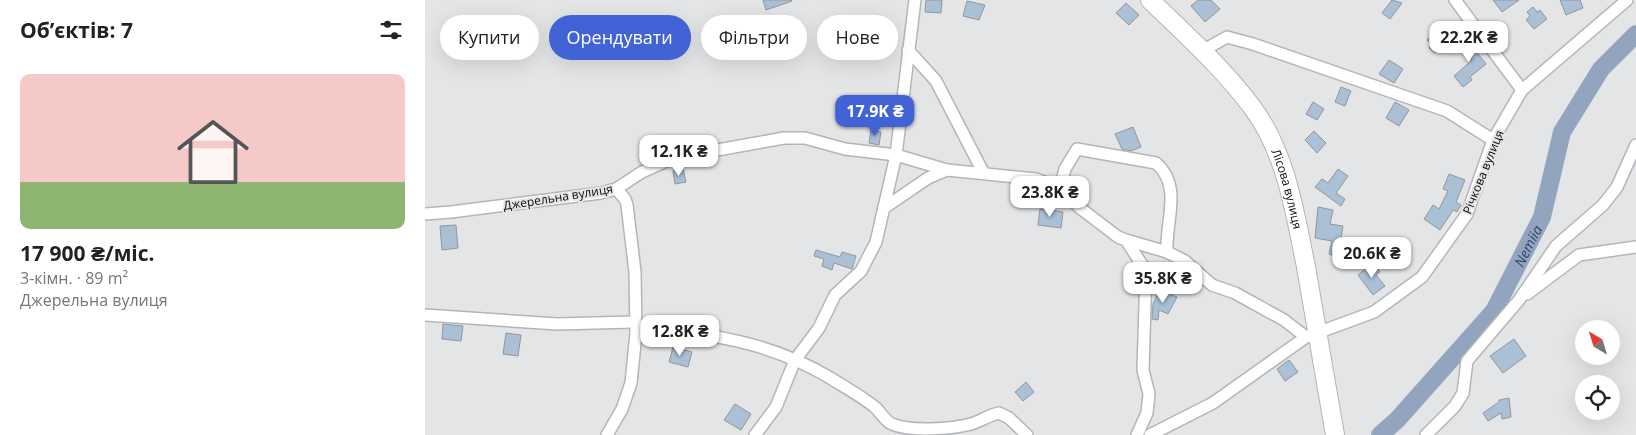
<!DOCTYPE html>
<html lang="uk">
<meta charset="utf-8">
<style>
:root{--surface:#fff;--page:#f2f2f2;--text:#222;--muted:#767676;--accent:#4263d6}
body{margin:0;font-family:"Open Sans",sans-serif;background:var(--page);color:var(--text);height:100vh;display:flex;flex-direction:column;font-size:19px;white-space:nowrap}
*{box-sizing:border-box;margin:0}
p{font-size:16px;color:var(--muted)}
.icon{flex:none;width:28px;height:28px;fill:none;stroke:currentColor;stroke-width:2;stroke-linecap:round;stroke-linejoin:round}
.map{position:relative;flex:1;overflow:hidden}
.panel{display:flex;flex-direction:column;background:var(--surface);width:425px}
.panel>*{flex:none}
.top-card{position:absolute;left:15px;top:15px;width:475px;height:45px;display:flex;gap:10px}
.needle{width:32px;rotate:322deg}
.fabs{position:absolute;left:1150px;top:320px;display:grid;gap:10px}
.fabs a{display:grid;place-items:center;width:45px;height:45px;border-radius:50%;background:var(--surface);box-shadow:0 5px 20px #0002;font-size:25px}
.price{position:absolute;translate:-50% -42px;padding:0 11px;border-radius:10px;background:#fff;color:#222;font-size:16px;line-height:32px;filter:drop-shadow(0 1px 2px #0008)}
.price::after{content:'';position:absolute;left:50%;top:30px;width:15px;height:11px;margin-left:-8px;background:inherit;clip-path:polygon(0 0,100% 0,50% 100%)}
.price.active{background:var(--accent);color:#fff}
ul{padding:0;list-style:none}
li{display:grid;align-content:center;gap:10px;height:265px;padding:0 20px}
li span{display:grid;place-items:center;height:155px;border-radius:10px;color:#555}
li>.icon{margin-inline-start:auto}
span .icon{width:90px;height:90px;fill:#fffc;stroke-width:1}
li b{font-size:21px}
h2{display:flex;justify-content:space-between;align-items:center;height:60px;padding:0 20px;font-size:21px}
.tag{padding:0 18px;border-radius:22px;background:var(--surface);box-shadow:0 5px 20px #0002;font-size:18px;line-height:45px}
.tag.active{background:var(--accent);color:#fff}
main{display:flex;flex:1;min-height:0}
.map>svg:first-child{display:block}
.lines{fill:none;stroke-linecap:round;stroke-linejoin:round}
.river{stroke:#93a4be;stroke-width:18}
.building{fill:#a9c0d7;stroke:#959698}
.minor-casing{stroke:#b3b5b7;stroke-width:14}
.highway-casing{stroke:#b3b5b7;stroke-width:20}
.minor{stroke:#fff;stroke-width:11}
.highway{stroke:#fff;stroke-width:18}
.labels{text-anchor:middle;dominant-baseline:central;stroke-width:4;stroke-linejoin:round;paint-order:stroke}
.street-label{font-size:12px;fill:#0b0b0c;stroke:#e3e5e7}
.water-label{font-size:14px;font-style:italic;fill:#2e466d;stroke:#e3e5e7}
</style>
<main>
<section class="panel">
<h2>Об’єктів: 7<svg class="icon" aria-label="filters" viewBox="0 0 24 24"><path d="M4 7h16M4 17h16"/><circle cx="9" cy="7" r="2"/><circle cx="15" cy="17" r="2"/></svg></h2>
<ul>
<li><span style="background:linear-gradient(#f6c9c9 70%,#8fb573 0)"><svg class="icon" aria-label="home" viewBox="0 0 24 24"><path d="M3 11l9-7 9 7M6 9v11h12V9"/></svg></span><div><b>17 900 ₴/міс.</b><p>3-кімн. · 89 m²</p><p>Джерельна вулиця</p></div></li>
</ul>
</section>
<div class="map">
<svg width="1211" height="435" viewBox="0 0 1211 435">
<rect width="100%" height="100%" fill="#e3e5e7"/>
<g class="lines">
<path class="river" id="s1" d="M 955,435 L 972,420 L 1069,311 L 1117,217 L 1137,132 L 1176,69 L 1211,34"/>
</g>
<g class="building">
<polygon points="338,0 366,0 367,1 341,10"/>
<polygon points="501,0 517,0 516,13 500,12"/>
<polygon points="773,0 786,0 795,9 780,22 766,6"/>
<polygon points="967,0 977,3 965,19 957,13"/>
<polygon points="1068,0 1094,0 1077,12"/>
<polygon points="1135,0 1155,0 1158,8 1141,15"/>
<polygon points="542,1 560,5 554,20 538,16"/>
<polygon points="701,3 714,15 704,25 691,13"/>
<polygon points="1108,7 1112,12 1115,10 1122,19 1109,29 1101,20 1105,16 1102,12"/>
<polygon points="1012,29 1023,38 1010,53 1004,48 1007,45 1002,40"/>
<polygon points="1039,36 1061,64 1045,77 1047,80 1038,87 1029,76 1047,60 1032,42"/>
<polygon points="964,60 978,69 969,83 954,74"/>
<polygon points="916,87 926,91 920,106 910,102"/>
<polygon points="888,102 899,109 892,120 881,114"/>
<polygon points="970,102 984,110 974,126 961,118"/>
<polygon points="708,127 716,147 706,151 697,149 690,134"/>
<polygon points="446,130 456,132 454,145 444,143"/>
<polygon points="889,131 901,143 892,153 880,140"/>
<polygon points="258,169 261,182 250,184 248,171"/>
<polygon points="913,169 923,176 911,193 920,199 916,206 890,187 897,179 903,183"/>
<polygon points="1024,174 1040,180 1031,202 1036,205 1032,212 1028,210 1015,230 999,219 1008,205 1014,209 1023,191 1018,189"/>
<polygon points="893,207 908,210 905,224 918,226 913,257 904,254 907,241 890,238"/>
<polygon points="615,209 638,212 636,228 613,225"/>
<polygon points="31,225 33,248 17,250 15,226"/>
<polygon points="391,250 415,257 417,252 431,256 427,269 409,263 407,270 397,266 399,259 389,256"/>
<polygon points="948,263 955,272 951,275 960,286 948,295 933,275"/>
<polygon points="736,287 736,290 752,297 743,314 734,310 733,320 727,319 728,304"/>
<polygon points="18,324 38,326 36,341 17,339"/>
<polygon points="81,333 96,335 93,356 78,354"/>
<polygon points="1089,339 1101,356 1078,373 1065,356"/>
<polygon points="248,347 267,352 263,367 244,362"/>
<polygon points="864,360 873,372 860,381 852,369"/>
<polygon points="601,382 609,392 598,401 590,392"/>
<polygon points="1084,398 1086,417 1077,419 1076,413 1063,421 1058,413 1074,402 1074,400"/>
<polygon points="310,404 326,414 316,430 299,420"/>
</g>
<g class="lines">
<g class="minor-casing">
<g id="minor">
<polyline points="1030,0 1097,90"/>
<polyline points="483,50 511,81 558,172"/>
<polyline points="777,51 802,37 828,44 1022,111 1068,140"/>
<polyline points="459,208 503,178 522,170 611,179 635,188"/>
<polyline points="0,214 26,212 176,193 191,189 217,172 248,158 359,138 380,138 420,149 471,155 522,170"/>
<path d="M 701,240 L 742,252 C 740,222 758,186 731,163 L 652,149 L 640,169 L 635,188 L 655,208 L 693,237 L 701,240 L 721,271 L 718,370 L 724,394 L 722,413 L 712,435"/>
<polyline points="742,252 760,261 787,285 810,293 859,320 881,337"/>
<polyline points="1102,294 1154,255 1211,247"/>
<polyline points="0,315 132,324 209,322"/>
<path d="M 211,333 C 278,329 348,343 407,379 C 421,388 438,397 451,408 C 456,413 461,422 467,424 C 485,432 527,429 546,424 C 556,421 564,415 574,413 L 584,418 L 602,435"/>
<polyline points="182,435 197,409 206,383 211,333 210,272 202,205 200,199 191,189"/>
<polyline points="330,435 351,407 370,360 394,328 410,295 436,271 451,242 471,155 490,0"/>
<polyline points="725,435 788,403 881,337 949,312 997,277 1042,214 1068,140 1097,90 1202,0"/>
<polyline points="1001,435 1030,406 1038,393 1042,361 1094,300 1131,246 1178,205 1192,187 1211,145"/>
</g>
</g>
<g class="highway-casing">
<g id="highway">
<path id="s2" d="M 725,0 C 760,34 798,68 827,107 C 861,152 870,213 881,267 C 891,323 900,379 910,435"/>
</g>
</g>
<use href="#minor" class="minor"/>
<use href="#highway" class="highway"/>
</g>
<g class="labels">
<g class="street-label">
<text transform="translate(1058 172) rotate(-68)">Річкова вулиця</text>
<text stroke="none"><textPath href="#s2" startOffset="238">Лісова вулиця</textPath></text>
<text transform="translate(133 197) rotate(-9)">Джерельна вулиця</text>
</g>
<g class="water-label">
<text stroke="none"><textPath href="#s1" startOffset="242">Nemiia</textPath></text>
</g>
</g>
</svg>
<div class="fabs">
<a><svg class="needle" viewBox="-14 -14 28 28"><path d="M0-13l5 13h-10z" fill="#e53935"/><path d="M0 13l5-13h-10z" fill="#767676"/></svg></a>
<a><svg class="icon" aria-label="locate" viewBox="0 0 24 24"><circle cx="12" cy="12" r="6"/><path d="M12 2v4M12 18v4M2 12h4M18 12h4"/></svg></a>
</div>
<b class="price" style="left:1044px;top:63px">22.2K ₴</b>
<b class="price active" style="left:450px;top:137px">17.9K ₴</b>
<b class="price" style="left:254px;top:177px">12.1K ₴</b>
<b class="price" style="left:625px;top:218px">23.8K ₴</b>
<b class="price" style="left:947px;top:279px">20.6K ₴</b>
<b class="price" style="left:738px;top:304px">35.8K ₴</b>
<b class="price" style="left:255px;top:357px">12.8K ₴</b>
<div class="top-card">
<a class="tag">Купити</a>
<a class="tag active">Орендувати</a>
<a class="tag">Фільтри</a>
<a class="tag">Нове</a>
</div>
</div>
</main>
